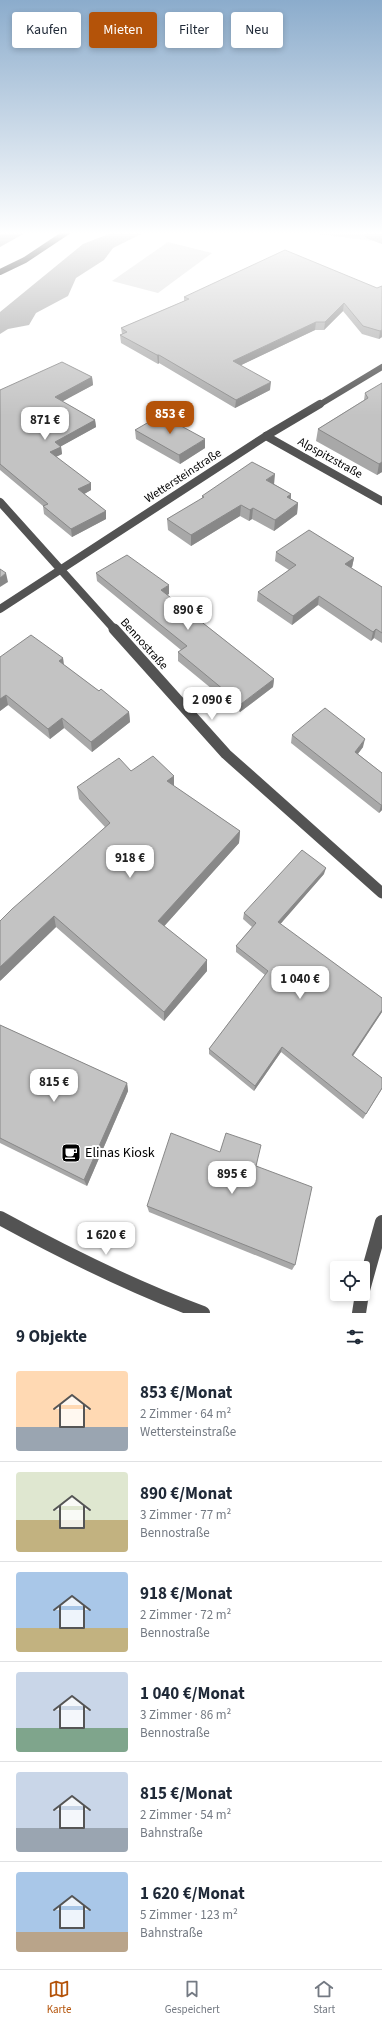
<!DOCTYPE html>
<html lang="de">
<meta charset="utf-8">
<style>
:root{--surface:#fff;--page:#f2f2f3;--text:#1f2937;--muted:#747a83;--line:#e0e1e3;--accent:#b45309}
body{margin:0;font-family:"Source Sans 3",sans-serif;background:var(--page);color:var(--text);height:100vh;display:flex;flex-direction:column;font-size:15px;white-space:nowrap}
*{box-sizing:border-box;margin:0}
p{font-size:13px;color:var(--muted)}
.icon{flex:none;width:22px;height:22px;fill:none;stroke:currentColor;stroke-width:2;stroke-linecap:round;stroke-linejoin:round}
.map{position:relative;height:1313px;overflow:hidden}
.side{display:flex;flex-direction:column;background:var(--surface);flex:1}
.side>*{flex:none}
.banner{position:absolute;left:12px;top:12px;width:358px;height:36px;display:flex;gap:8px}
.buttons{position:absolute;left:330px;top:1261px;display:grid;gap:8px}
.buttons a{display:grid;place-items:center;width:40px;height:40px;border-radius:4px;background:var(--surface);box-shadow:0 2px 6px #0003;font-size:20px}
.price{position:absolute;translate:-50% -34px;padding:0 9px;border-radius:8px;background:#fff;color:#222;font-size:13px;line-height:26px;filter:drop-shadow(0 1px 2px #0008)}
.price::after{content:'';position:absolute;left:50%;top:24px;width:12px;height:9px;margin-left:-6px;background:inherit;clip-path:polygon(0 0,100% 0,50% 100%)}
.price.selected{background:var(--accent);color:#fff}
ul{padding:0;list-style:none}
li{display:flex;align-items:center;gap:12px;height:100px;padding:0 16px}
li+li{border-top:1px solid var(--line)}
li span{display:grid;place-items:center;flex:none;width:112px;height:80px;border-radius:4px;color:#555}
li>.icon{margin-inline-start:auto}
span .icon{width:48px;height:48px;fill:#fffc;stroke-width:1}
li b{font-size:17px}
h2{display:flex;justify-content:space-between;align-items:center;height:48px;padding:0 16px;font-size:17px}
.pill{padding:0 14px;border-radius:4px;background:var(--surface);box-shadow:0 2px 6px #0003;font-size:14px;line-height:36px}
.pill.selected{background:var(--accent);color:#fff}
.menu{display:flex;justify-content:space-around;align-items:center;height:56px;border-top:1px solid var(--line);background:var(--surface);font-size:11px;color:var(--muted)}
.menu a{display:grid;justify-items:center;gap:2px}
.menu .selected{color:var(--accent)}
.map>svg:first-child{display:block}
.green{fill:#dadada}
.water{fill:#a1a1a1}
.lines{fill:none;stroke-linecap:round;stroke-linejoin:round}
.river{fill:#a1a1a1;fill-rule:evenodd}
.minor-far3{stroke:#535353;stroke-width:6}
.minor-far2{stroke:#535353;stroke-width:8}
.minor-far1{stroke:#535353;stroke-width:11}
.minor{stroke:#535353;stroke-width:14}
.major{stroke:#000;stroke-width:6}
.wall{fill:#a8a8a8}
.shaded-wall{fill:#888}
.building{fill:#c3c3c3;stroke:#888}
.labels{text-anchor:middle;dominant-baseline:central;stroke-width:4;stroke-linejoin:round;paint-order:stroke}
.street-label{font-size:12px;fill:#000;stroke:#fff}
.near-poi-label{font-size:14px;fill:#000;stroke:#fff;text-anchor:start}
</style>
<div class="map">
<svg width="382" height="1313" viewBox="0 0 382 1313">
<rect width="100%" height="100%" fill="#fff"/>
<g class="green">
<polygon points="300,232 382,232 382,242"/>
<polygon points="168,242 212,253 158,293 112,281"/>
</g>
<polygon class="water" points="114,232 145,232 113,248 104,260 76,278 68,296 36,313 29,325 8,329 0,334 0,312 83,244"/>
<g class="lines">
<polygon class="river" points="362,232 382,232 382,244 366,238"/>
<polyline class="minor-far3" points="319,405 382,367"/>
<g class="minor-far2">
<polyline points="266,436 382,501"/>
<polyline points="0,502 115,630"/>
<polyline points="0,609 266,436 320,404"/>
</g>
<polyline class="minor-far1" points="114,629 226,754 382,893"/>
<g class="minor">
<path d="M 0,1218 C 66,1254 132,1287 203,1313"/>
<polyline points="363,1290 382,1222"/>
<polyline points="359,1313 362,1294"/>
</g>
<polyline class="major" points="0,272 25,260 67,232"/>
</g>
<g class="wall">
<polygon points="382,286 382,337 379,339 362,334 343,311 324,330 315,330 241,365 270,390 235,408 159,363 158,364 121,343 120,335 122,334 121,328 184,301 184,297 377,288"/>
<polygon points="92,377 93,385 62,401 95,420 96,427 61,446 62,454 56,457 91,483 91,490 84,494 106,511 106,519 72,537 44,514 43,506 0,470 0,390"/>
<polygon points="382,383 382,472 377,475 316,441 318,429 364,400 365,393"/>
<polygon points="135,430 205,448 180,464 136,439"/>
<polygon points="274,484 291,494 291,499 298,503 297,514 274,531 252,519 249,521 240,516 191,546 168,530 167,519 202,499 202,496"/>
<polygon points="276,552 354,558 352,567 351,568 382,587 382,643 374,638 371,641 318,605 292,625 257,601 258,592 289,570 275,561"/>
<polygon points="96,573 169,594 167,595 274,679 273,687 240,712 178,661 178,652 181,650 97,581"/>
<polygon points="0,657 63,658 64,665 99,691 129,712 130,722 92,752 64,728 50,739 8,705 0,711"/>
<polygon points="292,735 363,747 358,754 382,773 382,810 379,813 291,743"/>
<polygon points="131,771 174,776 174,786 240,831 239,843 164,926 207,960 207,971 164,1021 56,927 0,981 105,827 79,799 77,787"/>
<polygon points="324,874 280,924 382,998 382,1012 353,1056 382,1078 382,1089 363,1119 281,1052 254,1091 209,1054 209,1049 265,975 236,952 236,946 252,927 243,919 244,913"/>
<polygon points="0,1025 127,1083 128,1091 87,1186 0,1143"/>
<polygon points="256,1166 295,1265 292,1270 149,1212 147,1206"/>
</g>
<g class="shaded-wall">
<polygon points="7,232 27,232 0,247 0,236"/>
<polygon points="344,303 343,311 324,330 325,322"/>
<polygon points="316,322 315,330 233,369 233,361"/>
<polygon points="382,330 382,337 379,339 380,331"/>
<polygon points="157,355 159,355 159,363 158,364"/>
<polygon points="92,377 93,385 56,405 55,397"/>
<polygon points="271,382 270,390 235,408 236,400"/>
<polygon points="95,420 96,427 58,448 61,447 62,454 51,459 50,452 55,442"/>
<polygon points="205,439 205,448 180,464 179,455"/>
<polygon points="382,462 382,472 377,475 379,464"/>
<polygon points="275,474 274,485 266,480"/>
<polygon points="91,483 91,490 79,497 78,489"/>
<polygon points="291,494 290,505 287,497"/>
<polygon points="298,503 297,514 274,531 275,520"/>
<polygon points="241,505 240,516 191,546 191,535"/>
<polygon points="253,508 252,519 249,521 250,510"/>
<polygon points="106,511 106,519 72,537 71,529"/>
<polygon points="354,558 352,567 343,573 345,564"/>
<polygon points="6,573 8,582 0,587 0,578"/>
<polygon points="169,585 169,594 161,598 161,590"/>
<polygon points="319,596 318,605 292,625 293,616"/>
<polygon points="376,629 374,638 371,641 373,632"/>
<polygon points="63,658 64,669 59,661"/>
<polygon points="274,679 273,687 240,712 241,704"/>
<polygon points="6,695 8,705 0,711 0,699"/>
<polygon points="129,712 130,722 92,752 91,742"/>
<polygon points="62,718 64,728 50,739 48,729"/>
<polygon points="365,739 363,747 353,760 355,752"/>
<polygon points="174,776 174,788 167,781"/>
<polygon points="381,805 382,805 382,810 379,813"/>
<polygon points="240,831 239,843 159,932 158,921"/>
<polygon points="326,868 324,874 277,928 278,922"/>
<polygon points="54,916 56,927 0,981 0,967"/>
<polygon points="207,960 207,971 164,1021 164,1012"/>
<polygon points="382,1010 382,1012 350,1060 352,1055"/>
<polygon points="282,1047 281,1052 254,1091 255,1086"/>
<polygon points="127,1083 128,1091 87,1186 84,1180"/>
</g>
<g class="building">
<polygon points="0,232 7,232 0,236"/>
<polygon points="285,250 377,288 382,286 382,330 380,331 363,326 344,303 325,322 316,322 233,361 271,382 236,400 159,355 157,355 120,335 127,332 121,328 189,299 184,297"/>
<polygon points="62,362 92,377 55,397 95,420 55,442 61,447 50,452 91,483 78,489 106,511 71,529 43,506 48,504 0,464 0,390"/>
<polygon points="382,383 382,462 379,464 318,429 368,398 365,393"/>
<polygon points="161,415 205,439 179,455 135,430"/>
<polygon points="252,462 275,474 266,480 291,494 287,497 298,503 275,520 253,508 250,510 241,505 191,535 167,519 204,497 202,496"/>
<polygon points="309,530 354,558 345,564 382,587 382,633 376,629 373,632 319,596 293,616 258,592 296,565 276,552"/>
<polygon points="127,555 169,585 161,590 274,679 241,704 178,652 187,646 96,573"/>
<polygon points="0,569 6,573 0,578"/>
<polygon points="31,635 63,658 59,661 99,691 101,689 129,712 91,742 62,718 48,729 6,695 0,699 0,657"/>
<polygon points="325,708 365,739 355,752 382,773 382,805 381,805 292,735"/>
<polygon points="153,756 174,776 167,781 240,831 158,921 207,960 164,1012 54,916 0,967 0,921 12,909 110,823 77,787 119,758 131,771"/>
<polygon points="302,850 326,868 278,922 382,998 382,1010 352,1055 382,1078 382,1088 366,1114 282,1047 255,1086 209,1049 268,971 236,946 256,923 244,913"/>
<polygon points="0,1025 127,1083 84,1180 0,1138"/>
<polygon points="171,1133 220,1152 226,1133 261,1145 256,1166 312,1187 295,1265 147,1206"/>
</g>
<linearGradient id="sky" x2="0" y2="1"><stop stop-color="#8baccc"/><stop offset="0.56" stop-color="#fff"/><stop offset="1" stop-color="#fff" stop-opacity="0"/></linearGradient>
<rect width="382" height="416" fill="url(#sky)"/>
<defs>
<g id="cafe-square" transform="scale(1)"><rect x="-9" y="-9" width="18" height="18" rx="4" fill="#000" stroke="#fff"/><path d="M-5.5-4.5H6V0H3Q3 3.5 0 3.5H-2.5Q-5.5 3.5-5.5 0ZM3-3.2v2h1.7v-2ZM-6 4.5H4V6H-6Z" fill="#fff"/></g>
</defs>
<g fill-rule="evenodd">
<use href="#cafe-square" x="71" y="1153"/>
</g>
<g class="labels">
<g class="street-label">
<text transform="translate(330 458) rotate(29)">Alpspitzstraße</text>
<text transform="translate(183 476) rotate(-33)">Wettersteinstraße</text>
<text transform="translate(144 644) rotate(48)">Bennostraße</text>
</g>
<g class="near-poi-label">
<text x="85" y="1153">Elinas Kiosk</text>
</g>
</g>
</svg>
<div class="buttons">
<a><svg class="icon" aria-label="locate" viewBox="0 0 24 24"><circle cx="12" cy="12" r="6"/><path d="M12 2v4M12 18v4M2 12h4M18 12h4"/></svg></a>
</div>
<b class="price selected" style="left:170px;top:435px">853 €</b>
<b class="price" style="left:45px;top:441px">871 €</b>
<b class="price" style="left:188px;top:631px">890 €</b>
<b class="price" style="left:212px;top:721px">2 090 €</b>
<b class="price" style="left:130px;top:879px">918 €</b>
<b class="price" style="left:300px;top:1000px">1 040 €</b>
<b class="price" style="left:54px;top:1103px">815 €</b>
<b class="price" style="left:232px;top:1195px">895 €</b>
<b class="price" style="left:106px;top:1256px">1 620 €</b>
<div class="banner">
<a class="pill">Kaufen</a>
<a class="pill selected">Mieten</a>
<a class="pill">Filter</a>
<a class="pill">Neu</a>
</div>
</div>
<section class="side">
<h2>9 Objekte<svg class="icon" aria-label="filters" viewBox="0 0 24 24"><path d="M4 7h16M4 17h16"/><circle cx="9" cy="7" r="2"/><circle cx="15" cy="17" r="2"/></svg></h2>
<ul>
<li><span style="background:linear-gradient(#ffd9b3 70%,#9aa5b1 0)"><svg class="icon" aria-label="home" viewBox="0 0 24 24"><path d="M3 11l9-7 9 7M6 9v11h12V9"/></svg></span><div><b>853 €/Monat</b><p>2 Zimmer · 64 m²</p><p>Wettersteinstraße</p></div></li>
<li><span style="background:linear-gradient(#dfe7d0 60%,#c2b280 0)"><svg class="icon" aria-label="home" viewBox="0 0 24 24"><path d="M3 11l9-7 9 7M6 9v11h12V9"/></svg></span><div><b>890 €/Monat</b><p>3 Zimmer · 77 m²</p><p>Bennostraße</p></div></li>
<li><span style="background:linear-gradient(#a9c7e8 70%,#c2b280 0)"><svg class="icon" aria-label="home" viewBox="0 0 24 24"><path d="M3 11l9-7 9 7M6 9v11h12V9"/></svg></span><div><b>918 €/Monat</b><p>2 Zimmer · 72 m²</p><p>Bennostraße</p></div></li>
<li><span style="background:linear-gradient(#c9d6e8 70%,#7fa58c 0)"><svg class="icon" aria-label="home" viewBox="0 0 24 24"><path d="M3 11l9-7 9 7M6 9v11h12V9"/></svg></span><div><b>1 040 €/Monat</b><p>3 Zimmer · 86 m²</p><p>Bennostraße</p></div></li>
<li><span style="background:linear-gradient(#c9d6e8 70%,#9aa5b1 0)"><svg class="icon" aria-label="home" viewBox="0 0 24 24"><path d="M3 11l9-7 9 7M6 9v11h12V9"/></svg></span><div><b>815 €/Monat</b><p>2 Zimmer · 54 m²</p><p>Bahnstraße</p></div></li>
<li><span style="background:linear-gradient(#a9c7e8 75%,#b9a48a 0)"><svg class="icon" aria-label="home" viewBox="0 0 24 24"><path d="M3 11l9-7 9 7M6 9v11h12V9"/></svg></span><div><b>1 620 €/Monat</b><p>5 Zimmer · 123 m²</p><p>Bahnstraße</p></div></li>
</ul>
</section>
<nav class="menu">
<a class="selected"><svg class="icon" aria-label="map" viewBox="0 0 24 24"><path d="M3 6l6-2 6 2 6-2v14l-6 2-6-2-6 2zM9 4v14M15 6v14"/></svg>Karte</a>
<a><svg class="icon" aria-label="saved" viewBox="0 0 24 24"><path d="M7 4h10v16l-5-4-5 4z"/></svg>Gespeichert</a>
<a><svg class="icon" aria-label="home" viewBox="0 0 24 24"><path d="M3 11l9-7 9 7M6 9v11h12V9"/></svg>Start</a>
</nav>
